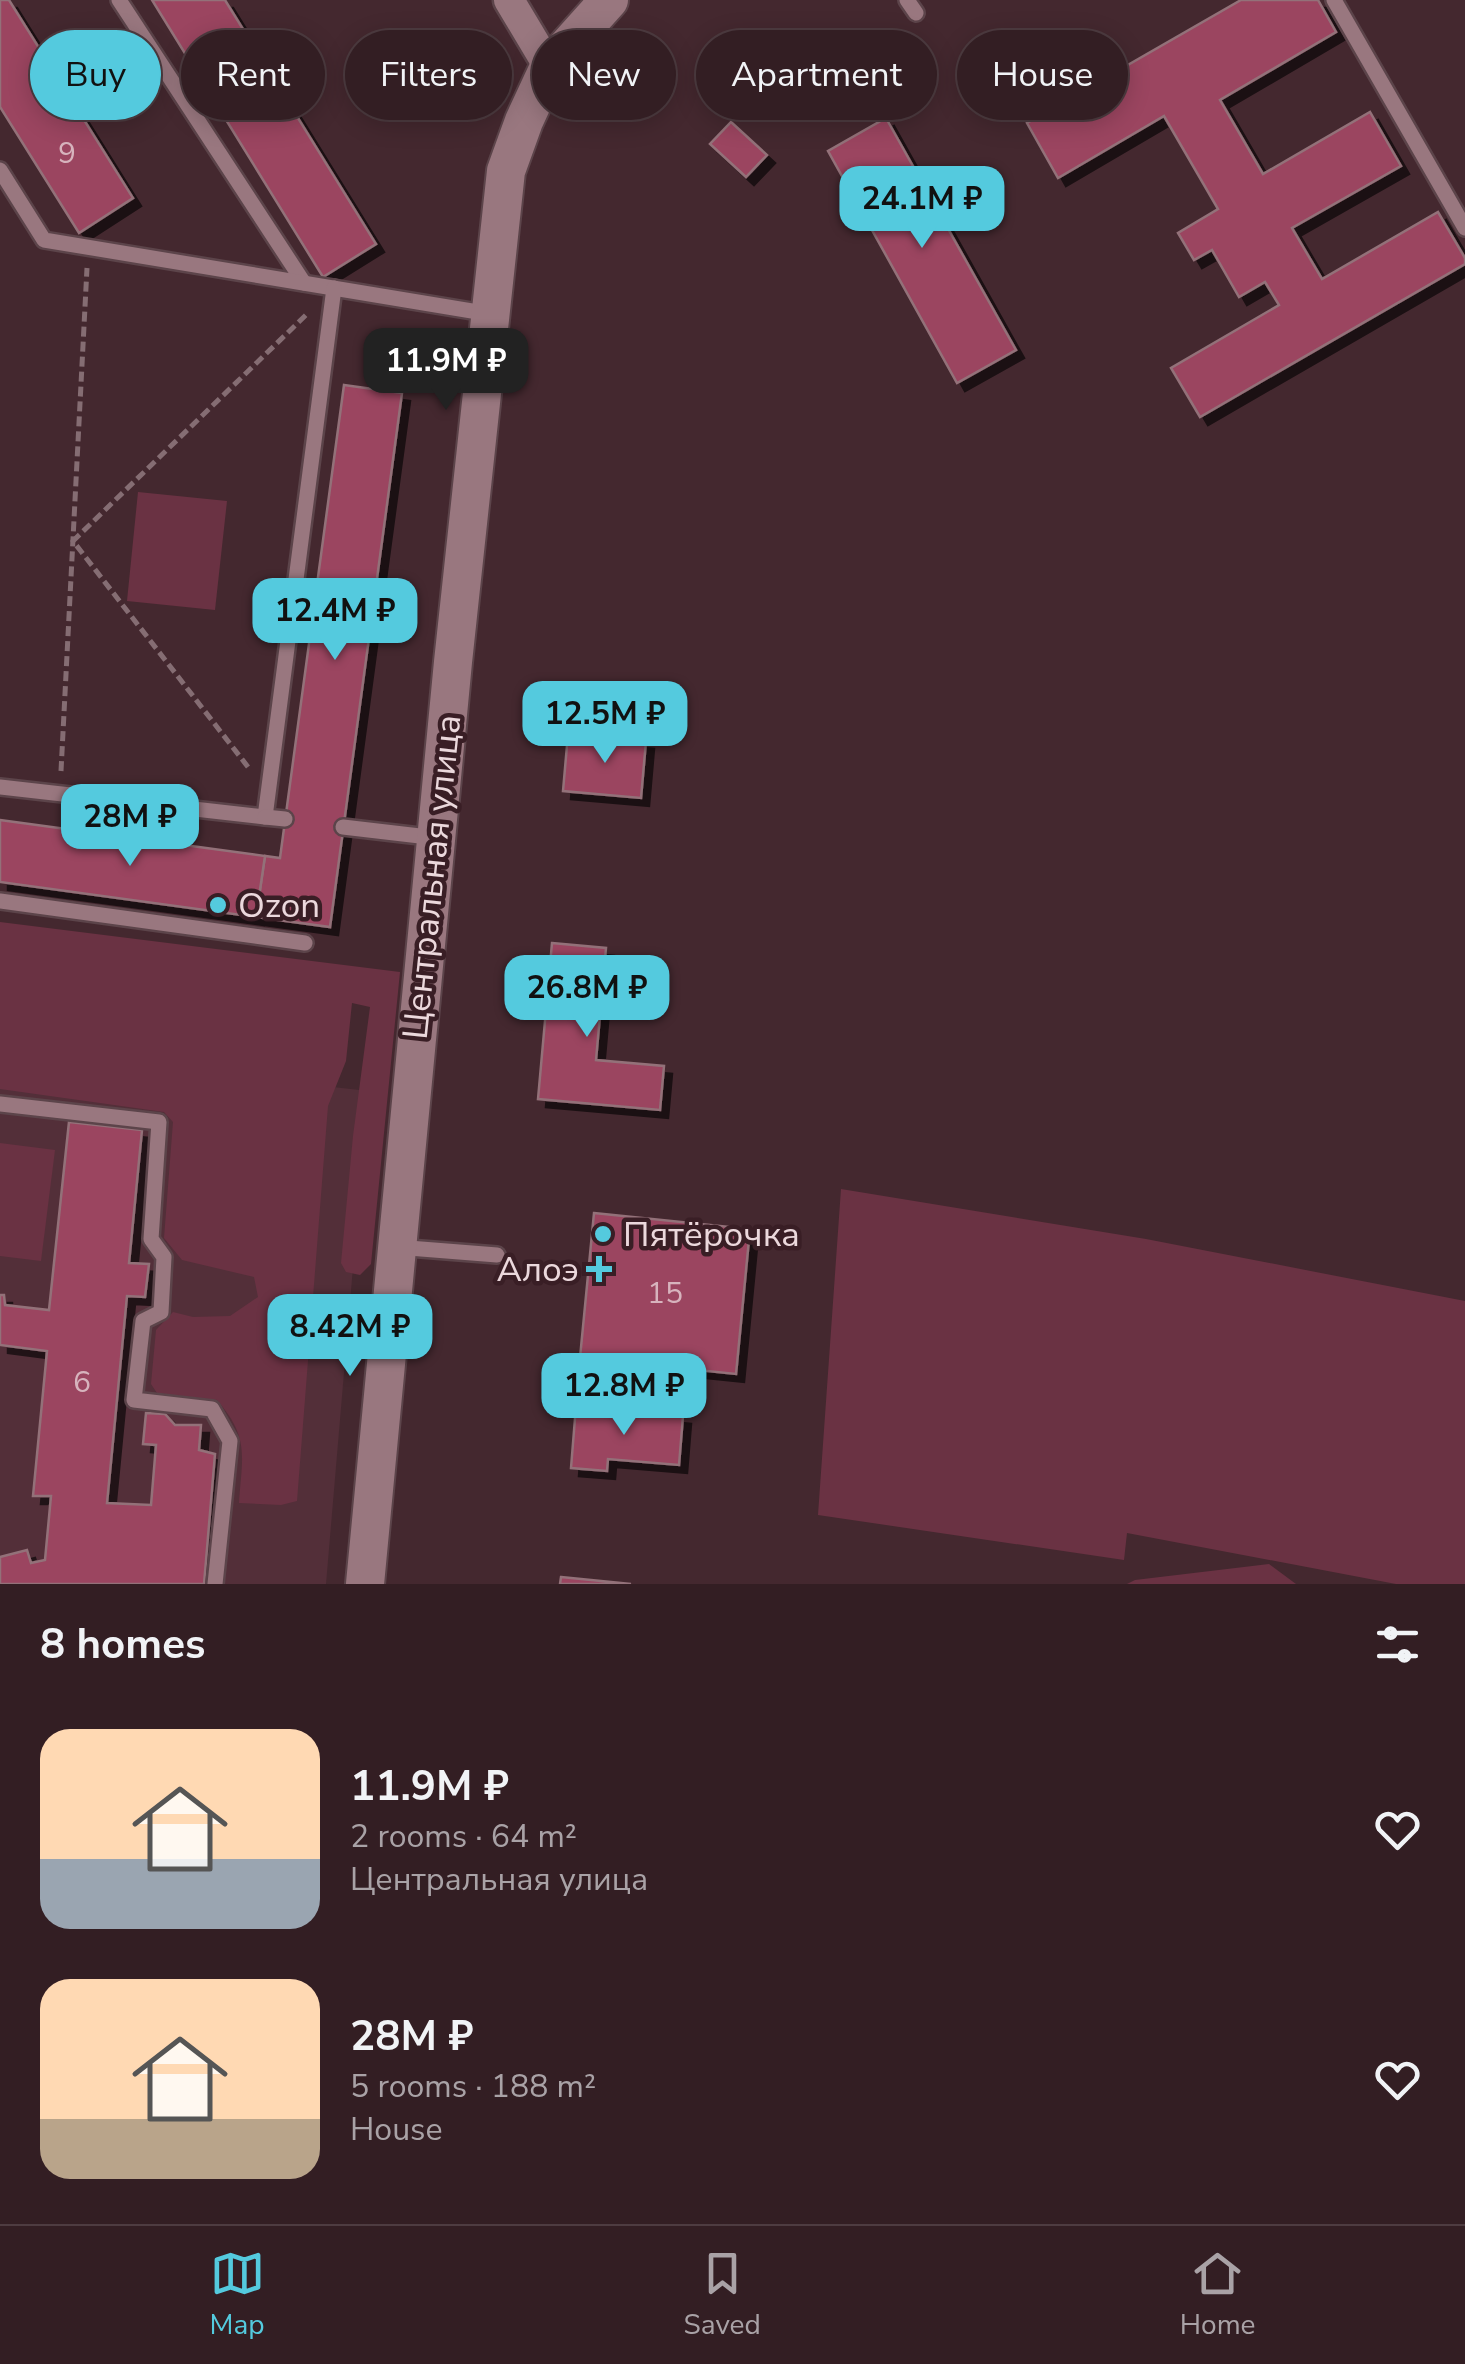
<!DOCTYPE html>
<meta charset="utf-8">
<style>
:root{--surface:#331e23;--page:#3e2b30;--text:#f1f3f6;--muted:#a9a2a6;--line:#4e3c41;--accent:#54cade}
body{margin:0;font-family:"Nunito Sans",sans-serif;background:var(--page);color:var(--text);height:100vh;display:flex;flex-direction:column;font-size:38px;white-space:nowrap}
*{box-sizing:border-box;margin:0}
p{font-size:32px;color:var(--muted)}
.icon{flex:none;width:55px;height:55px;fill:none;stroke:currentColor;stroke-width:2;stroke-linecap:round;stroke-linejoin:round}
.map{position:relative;height:1584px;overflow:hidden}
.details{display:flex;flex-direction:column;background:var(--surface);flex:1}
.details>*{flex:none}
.guide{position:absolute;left:30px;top:30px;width:1405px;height:90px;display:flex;gap:20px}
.price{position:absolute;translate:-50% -85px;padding:0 22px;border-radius:20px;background:var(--accent);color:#111;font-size:32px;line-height:65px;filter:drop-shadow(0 2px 5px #0008)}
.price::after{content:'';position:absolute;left:50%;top:60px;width:30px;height:22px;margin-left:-15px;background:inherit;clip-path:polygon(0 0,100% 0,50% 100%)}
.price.on{background:#222;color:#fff}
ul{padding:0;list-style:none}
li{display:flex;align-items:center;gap:30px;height:250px;padding:0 40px}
li span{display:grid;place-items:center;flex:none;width:280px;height:200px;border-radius:30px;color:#555}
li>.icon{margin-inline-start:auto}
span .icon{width:120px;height:120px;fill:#fffc;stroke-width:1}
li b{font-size:42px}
h2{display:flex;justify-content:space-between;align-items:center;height:120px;padding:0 40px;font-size:42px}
.chip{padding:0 35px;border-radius:45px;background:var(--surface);box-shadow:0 5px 25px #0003,0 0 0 2px var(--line);font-size:35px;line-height:90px}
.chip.on{background:var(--accent);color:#111}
.dock{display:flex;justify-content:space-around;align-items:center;height:140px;border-top:2px solid var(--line);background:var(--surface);font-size:28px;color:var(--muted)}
.dock a{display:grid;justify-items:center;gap:5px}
.dock .on{color:var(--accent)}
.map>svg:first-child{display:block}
.built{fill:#532f39}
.green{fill:#6a3243}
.building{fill:#9b4560;stroke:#937179;stroke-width:2.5;filter:url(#shadow)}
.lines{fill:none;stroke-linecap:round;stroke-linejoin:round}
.service-casing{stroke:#5c444a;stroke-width:20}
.minor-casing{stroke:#5c444a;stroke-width:35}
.tertiary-casing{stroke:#5c444a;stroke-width:42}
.path{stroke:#856d73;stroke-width:5;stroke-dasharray:10 5;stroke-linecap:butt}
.service{stroke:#99777f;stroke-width:15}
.minor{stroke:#99777f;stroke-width:30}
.tertiary{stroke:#99777f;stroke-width:38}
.poi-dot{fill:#54cade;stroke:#391e25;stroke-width:4}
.labels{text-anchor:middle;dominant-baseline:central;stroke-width:9;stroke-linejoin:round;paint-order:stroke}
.number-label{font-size:30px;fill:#d7b3bd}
.street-label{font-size:35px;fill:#ebd8dc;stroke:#391e25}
.poi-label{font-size:35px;fill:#ebd8dc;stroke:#391e25;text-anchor:start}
</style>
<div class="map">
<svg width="1465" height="1584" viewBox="0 0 1465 1584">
<defs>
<filter id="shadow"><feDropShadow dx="8" dy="8" stdDeviation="0" flood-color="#0009"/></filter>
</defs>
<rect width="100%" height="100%" fill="#44282f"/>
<polygon class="built" points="0,1049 368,1091 326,1584 0,1584"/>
<g class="green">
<polygon points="138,492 227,501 215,610 127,601"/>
<path d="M 0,922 L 400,972 L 371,1264 L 360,1275 L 346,1272 L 341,1263 L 353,1136 L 370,1007 L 352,1003 L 346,1061 L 328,1106 L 297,1501 L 281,1505 L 239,1503 C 242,1456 250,1438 217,1400 L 157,1393 L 151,1384 L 156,1330 L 173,1312 L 193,1317 L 230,1316 L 258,1297 L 254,1277 L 182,1260 L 164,1238 L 173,1122 L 164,1112 L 0,1089 Z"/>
<polygon points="0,1143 55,1150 41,1261 0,1256"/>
<polygon points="841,1189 1146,1239 1465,1301 1465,1584 1396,1584 1127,1533 1124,1560 818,1515"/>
<polygon points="1269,1564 1296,1584 1127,1584 1135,1580"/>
</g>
<g class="building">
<polygon points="0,0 9,0 133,198 79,233 0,107"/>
<polygon points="152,0 225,0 376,244 323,277"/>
<polygon points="1241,0 1318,0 1336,32 1220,100 1263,174 1370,112 1401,166 1292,228 1322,279 1438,212 1465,258 1465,264 1200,417 1171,368 1279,305 1265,282 1239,297 1212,250 1194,260 1178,233 1218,209 1164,116 1058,178 1027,123"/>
<polygon points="886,118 1016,350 957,383 828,151"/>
<polygon points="731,122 767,155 746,177 710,144"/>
<polygon points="344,385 402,393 330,927 256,917 265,856 280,858"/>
<polygon points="568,734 646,741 641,798 563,791"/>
<polygon points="0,820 265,856 256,917 0,882"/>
<polygon points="552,943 606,948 596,1060 664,1066 660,1110 538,1099"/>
<polygon points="69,1122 142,1130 129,1263 149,1264 145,1297 127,1296 107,1503 151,1505 156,1445 143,1444 146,1413 165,1414 175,1425 201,1425 199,1450 215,1454 204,1584 0,1584 0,1557 27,1550 31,1563 45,1560 51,1496 33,1496 47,1351 0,1345 0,1295 4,1295 5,1305 49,1310"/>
<polygon points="594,1213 750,1229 736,1374 580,1358"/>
<polygon points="576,1406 683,1416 679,1465 608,1459 607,1471 571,1468"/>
<polygon points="561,1577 631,1584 560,1584"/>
</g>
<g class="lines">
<g class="service-casing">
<g id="service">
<polyline points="119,0 304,283"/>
<polyline points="907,0 916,13"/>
<polyline points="1334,0 1465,228"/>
<polyline points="0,170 44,240 490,314"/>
<polyline points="0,787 265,817 334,288"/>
<polyline points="265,817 285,819"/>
<polyline points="343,827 437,838"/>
<polyline points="0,901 305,943"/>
<polyline points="0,1104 159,1122 151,1239 164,1257 161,1312 143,1321 134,1400 212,1409 230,1441 215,1584"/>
<polyline points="396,1247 497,1255"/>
</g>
</g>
<g class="minor-casing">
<polyline id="minor" points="509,0 549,67"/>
</g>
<g class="tertiary-casing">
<polyline id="tertiary" points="365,1584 453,662 506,171 524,121 549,67 609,0"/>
</g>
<g class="path">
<polyline points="248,767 73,541 308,313"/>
<polyline points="61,771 87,268"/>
</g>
<use href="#service" class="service"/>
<use href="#minor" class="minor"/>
<use href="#tertiary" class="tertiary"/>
</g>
<g class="poi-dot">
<circle cx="218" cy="905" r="10"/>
<circle cx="603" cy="1234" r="10"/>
<path d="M594 1254h10v10h10v10h-10v10h-10v-10h-10v-10h10z"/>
</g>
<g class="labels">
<g class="number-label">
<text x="67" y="153">9</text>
<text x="665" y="1293">15</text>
<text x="82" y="1382">6</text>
</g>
<g class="street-label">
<text transform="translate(432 877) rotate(-84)">Центральная улица</text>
</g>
<g class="poi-label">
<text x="238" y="905">Ozon</text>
<text x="623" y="1234">Пятёрочка</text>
<text x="579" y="1269" text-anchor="end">Алоэ</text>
</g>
</g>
</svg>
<b class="price" style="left:922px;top:251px">24.1M ₽</b>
<b class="price on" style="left:446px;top:413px">11.9M ₽</b>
<b class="price" style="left:335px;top:663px">12.4M ₽</b>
<b class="price" style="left:605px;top:766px">12.5M ₽</b>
<b class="price" style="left:130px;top:869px">28M ₽</b>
<b class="price" style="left:587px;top:1040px">26.8M ₽</b>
<b class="price" style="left:350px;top:1379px">8.42M ₽</b>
<b class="price" style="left:624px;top:1438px">12.8M ₽</b>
<div class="guide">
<a class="chip on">Buy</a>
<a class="chip">Rent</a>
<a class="chip">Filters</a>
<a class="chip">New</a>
<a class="chip">Apartment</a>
<a class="chip">House</a>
</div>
</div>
<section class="details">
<h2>8 homes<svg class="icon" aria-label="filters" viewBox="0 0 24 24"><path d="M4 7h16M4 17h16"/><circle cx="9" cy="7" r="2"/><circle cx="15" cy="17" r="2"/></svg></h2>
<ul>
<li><span style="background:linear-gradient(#ffd9b3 65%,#9aa5b1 0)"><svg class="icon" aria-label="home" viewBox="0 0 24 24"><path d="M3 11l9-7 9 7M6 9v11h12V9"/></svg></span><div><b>11.9M ₽</b><p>2 rooms · 64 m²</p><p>Центральная улица</p></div><svg class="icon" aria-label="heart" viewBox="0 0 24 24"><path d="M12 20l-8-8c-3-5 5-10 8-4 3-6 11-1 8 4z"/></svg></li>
<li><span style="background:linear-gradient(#ffd9b3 70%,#b9a48a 0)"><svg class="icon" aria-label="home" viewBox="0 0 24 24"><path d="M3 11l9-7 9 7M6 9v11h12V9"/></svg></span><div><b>28M ₽</b><p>5 rooms · 188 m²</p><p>House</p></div><svg class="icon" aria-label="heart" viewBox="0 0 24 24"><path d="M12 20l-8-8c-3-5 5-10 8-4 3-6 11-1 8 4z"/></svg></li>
</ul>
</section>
<nav class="dock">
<a class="on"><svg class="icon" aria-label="map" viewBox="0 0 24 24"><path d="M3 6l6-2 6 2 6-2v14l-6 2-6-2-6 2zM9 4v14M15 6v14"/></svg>Map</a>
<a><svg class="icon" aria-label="saved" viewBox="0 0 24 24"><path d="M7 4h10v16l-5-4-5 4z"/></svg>Saved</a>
<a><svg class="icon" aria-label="home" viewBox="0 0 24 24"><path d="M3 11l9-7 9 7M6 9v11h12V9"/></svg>Home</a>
</nav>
